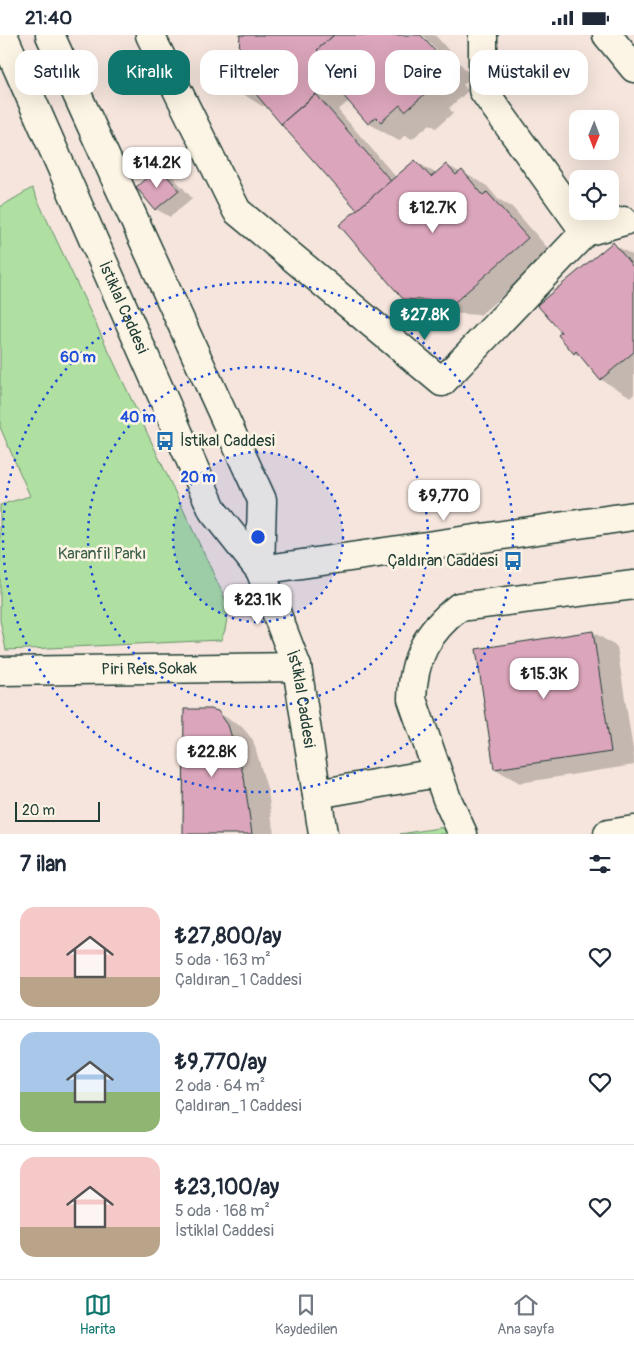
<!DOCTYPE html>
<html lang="tr">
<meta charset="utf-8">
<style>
:root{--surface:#fff;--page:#f6f6f7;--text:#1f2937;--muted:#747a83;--line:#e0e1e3;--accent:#0f766e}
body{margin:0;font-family:Pangolin,sans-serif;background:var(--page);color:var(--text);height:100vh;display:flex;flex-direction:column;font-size:19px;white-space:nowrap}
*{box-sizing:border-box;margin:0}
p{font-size:16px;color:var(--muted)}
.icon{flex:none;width:28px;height:28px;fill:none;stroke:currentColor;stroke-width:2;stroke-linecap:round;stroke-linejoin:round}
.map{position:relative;height:799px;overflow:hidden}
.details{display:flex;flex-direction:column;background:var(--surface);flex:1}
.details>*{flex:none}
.guide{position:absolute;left:15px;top:15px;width:605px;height:45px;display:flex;gap:10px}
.needle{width:32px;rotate:181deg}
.tools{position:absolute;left:569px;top:75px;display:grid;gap:10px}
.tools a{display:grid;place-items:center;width:50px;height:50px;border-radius:10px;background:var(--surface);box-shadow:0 5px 20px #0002;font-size:25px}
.scale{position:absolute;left:15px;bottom:12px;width:85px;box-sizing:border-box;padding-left:5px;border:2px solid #1f3d34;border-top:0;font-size:14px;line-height:18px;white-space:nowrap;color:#1f3d34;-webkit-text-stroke:4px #fcf5e5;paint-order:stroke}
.price{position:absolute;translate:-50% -42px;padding:0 11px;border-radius:10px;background:#fff;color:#222;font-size:16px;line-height:32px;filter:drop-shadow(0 1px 2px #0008)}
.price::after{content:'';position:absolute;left:50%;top:30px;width:15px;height:11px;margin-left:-8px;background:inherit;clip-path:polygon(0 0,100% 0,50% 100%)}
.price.active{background:var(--accent);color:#fff}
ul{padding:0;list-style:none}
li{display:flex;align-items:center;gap:15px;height:125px;padding:0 20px}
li+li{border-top:1px solid var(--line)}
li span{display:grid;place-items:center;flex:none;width:140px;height:100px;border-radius:15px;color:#555}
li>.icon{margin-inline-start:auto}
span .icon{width:60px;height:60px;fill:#fffc;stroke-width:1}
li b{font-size:21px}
h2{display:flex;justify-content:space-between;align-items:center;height:60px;padding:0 20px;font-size:21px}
.pill{padding:0 18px;border-radius:15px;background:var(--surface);box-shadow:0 5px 20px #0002;font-size:18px;line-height:45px}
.pill.active{background:var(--accent);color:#fff}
.status{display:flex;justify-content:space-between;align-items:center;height:35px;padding:0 25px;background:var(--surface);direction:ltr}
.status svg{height:14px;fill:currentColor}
.tabs{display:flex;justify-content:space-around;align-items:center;height:70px;border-top:1px solid var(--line);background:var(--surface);font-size:14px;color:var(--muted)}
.tabs a{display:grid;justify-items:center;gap:2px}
.tabs .active{color:var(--accent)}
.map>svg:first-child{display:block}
.green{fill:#afe0a1;stroke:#678e6a}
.shadow{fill:#0003}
.building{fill:#dba5bb;stroke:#1f3d34}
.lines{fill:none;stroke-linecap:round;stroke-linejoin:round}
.minor-casing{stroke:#1f3d34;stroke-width:31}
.minor{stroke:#fcf5e5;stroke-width:28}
.ring{fill:none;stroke:#1d4ed8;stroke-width:2.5;stroke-dasharray:2.5 5}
.labels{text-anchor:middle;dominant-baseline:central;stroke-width:5;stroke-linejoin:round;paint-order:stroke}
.street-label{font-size:16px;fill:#1f3d34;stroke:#fcf5e5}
.poi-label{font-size:16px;fill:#1f3d34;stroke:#fcf5e5;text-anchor:start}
.park-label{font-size:16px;fill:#3c5e4a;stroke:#fcf5e5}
.centre{fill:#1d4ed8;stroke:#fcf5e5;stroke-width:2.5}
.ring-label{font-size:15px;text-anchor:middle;font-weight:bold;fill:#1d4ed8;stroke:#fcf5e5;stroke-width:5;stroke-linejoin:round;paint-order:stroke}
</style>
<div class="status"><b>21:40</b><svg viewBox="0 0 49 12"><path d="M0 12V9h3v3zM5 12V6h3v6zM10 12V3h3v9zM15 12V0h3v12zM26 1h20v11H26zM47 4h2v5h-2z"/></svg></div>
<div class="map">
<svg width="634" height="799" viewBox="0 0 634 799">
<rect width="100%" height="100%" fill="#f5e5dd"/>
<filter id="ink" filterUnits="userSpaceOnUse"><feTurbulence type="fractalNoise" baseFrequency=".02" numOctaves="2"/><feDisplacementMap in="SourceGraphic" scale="10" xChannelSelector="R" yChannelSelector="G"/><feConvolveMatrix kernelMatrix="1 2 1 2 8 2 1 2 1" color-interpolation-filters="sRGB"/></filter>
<g filter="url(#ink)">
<g class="green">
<polygon points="32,153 229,572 225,595 221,605 6,615 0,585 0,470 30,461 0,392 0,172"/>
<polygon points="452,791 455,799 400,799"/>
</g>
<g class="shadow">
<polygon points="242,0 419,0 445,30 447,28 423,0 435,0 472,42 463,50 468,56 449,73 453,78 436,93 430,89 412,104 405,100 399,106 368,88 349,66 338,75 396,142 415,126 437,139 447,130 461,138 462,137 487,151 498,164 512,172 552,218 480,280 429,277 404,263 358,175 267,71 262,71 238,56"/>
<polygon points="159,134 173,142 192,163 170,182 156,174"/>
<polygon points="613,209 634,221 634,359 631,362 600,344 583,323 574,318"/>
<polygon points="593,597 617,612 634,721 634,730 520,748 495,734"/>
<polygon points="217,677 242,692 253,705 268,757 274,799 184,799"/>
</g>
<g class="building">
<polygon points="240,0 334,0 317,15 322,20 314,27 330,46 281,89 255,58 236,57"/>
<polygon points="334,0 421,0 442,24 434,32 439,38 419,55 424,60 405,76 400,70 381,87 376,82 368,89 314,27 322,20 317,15"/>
<polygon points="316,59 391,146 357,175 281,89"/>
<polygon points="415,125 431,142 446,129 456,140 462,135 483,160 487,157 528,203 455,267 403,264 339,190"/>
<polygon points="159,132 179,155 155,175 136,152"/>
<polygon points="613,207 634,233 634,317 600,345 576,316 574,319 558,300 561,297 537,270"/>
<polygon points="593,596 611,717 494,734 476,614"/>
<polygon points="184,674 210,674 218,676 228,690 244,742 252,799 183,799"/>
</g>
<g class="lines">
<g class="minor-casing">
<g id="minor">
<path id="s1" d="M 3,0 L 213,476 L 260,535 L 297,632 L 323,799"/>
<polyline points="50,0 262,465 260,535"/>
<polyline points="150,0 237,176 442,347 585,197 483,55 483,0"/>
<polyline points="607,0 634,33"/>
<polyline points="585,197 624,186"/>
<polyline points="260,535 634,481"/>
<path id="s2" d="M 0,636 L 297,632"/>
<polyline points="317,759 437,738"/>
<path d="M 463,799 L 447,764 L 412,664 C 413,623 427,597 459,572 L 634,550"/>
<polyline points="608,799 634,795"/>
</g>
</g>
<use href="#minor" class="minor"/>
</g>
</g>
<circle cx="258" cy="502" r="85" fill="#1d4ed8" fill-opacity=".12"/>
<g class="ring">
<circle cx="258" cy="502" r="85"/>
<circle cx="258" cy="502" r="170"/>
<circle cx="258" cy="502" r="255"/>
</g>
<defs>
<g id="bus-bare" transform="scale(1.5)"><path d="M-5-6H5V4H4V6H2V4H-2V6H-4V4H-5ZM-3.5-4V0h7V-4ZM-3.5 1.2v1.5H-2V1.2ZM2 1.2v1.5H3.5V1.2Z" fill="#1f6fb2" stroke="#fcf5e5" stroke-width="2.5" paint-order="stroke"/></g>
</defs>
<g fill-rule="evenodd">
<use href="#bus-bare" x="165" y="406"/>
<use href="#bus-bare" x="513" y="526"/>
</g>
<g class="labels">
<g class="street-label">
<text stroke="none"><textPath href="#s1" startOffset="298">İstiklal Caddesi</textPath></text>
<text stroke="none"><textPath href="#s2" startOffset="149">Piri Reis Sokak</textPath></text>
<text stroke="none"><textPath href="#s1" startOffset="732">İstiklal Caddesi</textPath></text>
</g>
<g class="poi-label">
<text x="180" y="406">İstikal Caddesi</text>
<text x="498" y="526" text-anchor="end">Çaldıran Caddesi</text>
</g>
<g class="park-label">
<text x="102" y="519">Karanfil Parkı</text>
</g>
</g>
<circle cx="258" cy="502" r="8" class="centre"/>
<g class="ring-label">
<text x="78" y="327">60 m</text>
<text x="138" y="387">40 m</text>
<text x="198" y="447">20 m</text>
</g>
</svg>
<div class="tools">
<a><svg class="needle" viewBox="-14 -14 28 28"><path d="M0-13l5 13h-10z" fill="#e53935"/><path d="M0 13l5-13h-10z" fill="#747a83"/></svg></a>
<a><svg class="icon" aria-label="locate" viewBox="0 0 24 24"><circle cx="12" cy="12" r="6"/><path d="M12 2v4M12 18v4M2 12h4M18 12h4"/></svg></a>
</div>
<div class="scale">20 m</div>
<b class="price" style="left:157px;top:154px">₺14.2K</b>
<b class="price" style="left:433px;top:199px">₺12.7K</b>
<b class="price active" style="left:425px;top:306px">₺27.8K</b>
<b class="price" style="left:444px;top:487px">₺9,770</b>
<b class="price" style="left:258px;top:591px">₺23.1K</b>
<b class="price" style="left:544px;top:665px">₺15.3K</b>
<b class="price" style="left:212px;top:743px">₺22.8K</b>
<div class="guide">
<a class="pill">Satılık</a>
<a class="pill active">Kiralık</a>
<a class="pill">Filtreler</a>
<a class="pill">Yeni</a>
<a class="pill">Daire</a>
<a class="pill">Müstakil ev</a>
</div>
</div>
<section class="details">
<h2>7 ilan<svg class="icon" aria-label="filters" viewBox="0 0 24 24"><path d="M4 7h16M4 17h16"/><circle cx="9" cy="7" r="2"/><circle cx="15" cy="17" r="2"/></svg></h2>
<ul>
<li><span style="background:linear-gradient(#f6c9c9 70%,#b9a48a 0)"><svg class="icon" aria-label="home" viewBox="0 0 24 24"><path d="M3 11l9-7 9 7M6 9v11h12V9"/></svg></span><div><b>₺27,800/ay</b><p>5 oda · 163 m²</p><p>Çaldıran_1 Caddesi</p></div><svg class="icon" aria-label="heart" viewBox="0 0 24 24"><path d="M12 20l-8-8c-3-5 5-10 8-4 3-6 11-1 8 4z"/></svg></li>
<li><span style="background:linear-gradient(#a9c7e8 60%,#8fb573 0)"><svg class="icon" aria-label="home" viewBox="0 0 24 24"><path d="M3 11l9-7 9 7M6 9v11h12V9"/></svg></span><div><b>₺9,770/ay</b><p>2 oda · 64 m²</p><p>Çaldıran_1 Caddesi</p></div><svg class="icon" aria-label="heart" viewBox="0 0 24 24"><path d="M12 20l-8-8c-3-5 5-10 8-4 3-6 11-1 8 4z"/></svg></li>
<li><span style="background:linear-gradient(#f6c9c9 70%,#b9a48a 0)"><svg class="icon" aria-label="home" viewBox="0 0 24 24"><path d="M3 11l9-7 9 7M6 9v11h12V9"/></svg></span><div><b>₺23,100/ay</b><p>5 oda · 168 m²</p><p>İstiklal Caddesi</p></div><svg class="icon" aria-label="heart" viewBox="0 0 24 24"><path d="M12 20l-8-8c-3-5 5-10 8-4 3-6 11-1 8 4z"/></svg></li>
</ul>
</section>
<nav class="tabs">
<a class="active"><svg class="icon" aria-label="map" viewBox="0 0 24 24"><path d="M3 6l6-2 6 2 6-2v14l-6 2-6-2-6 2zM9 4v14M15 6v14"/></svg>Harita</a>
<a><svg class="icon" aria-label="saved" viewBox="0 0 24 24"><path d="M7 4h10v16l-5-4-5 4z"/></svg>Kaydedilen</a>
<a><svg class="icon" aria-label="home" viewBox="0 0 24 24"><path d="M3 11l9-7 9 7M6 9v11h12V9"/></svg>Ana sayfa</a>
</nav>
